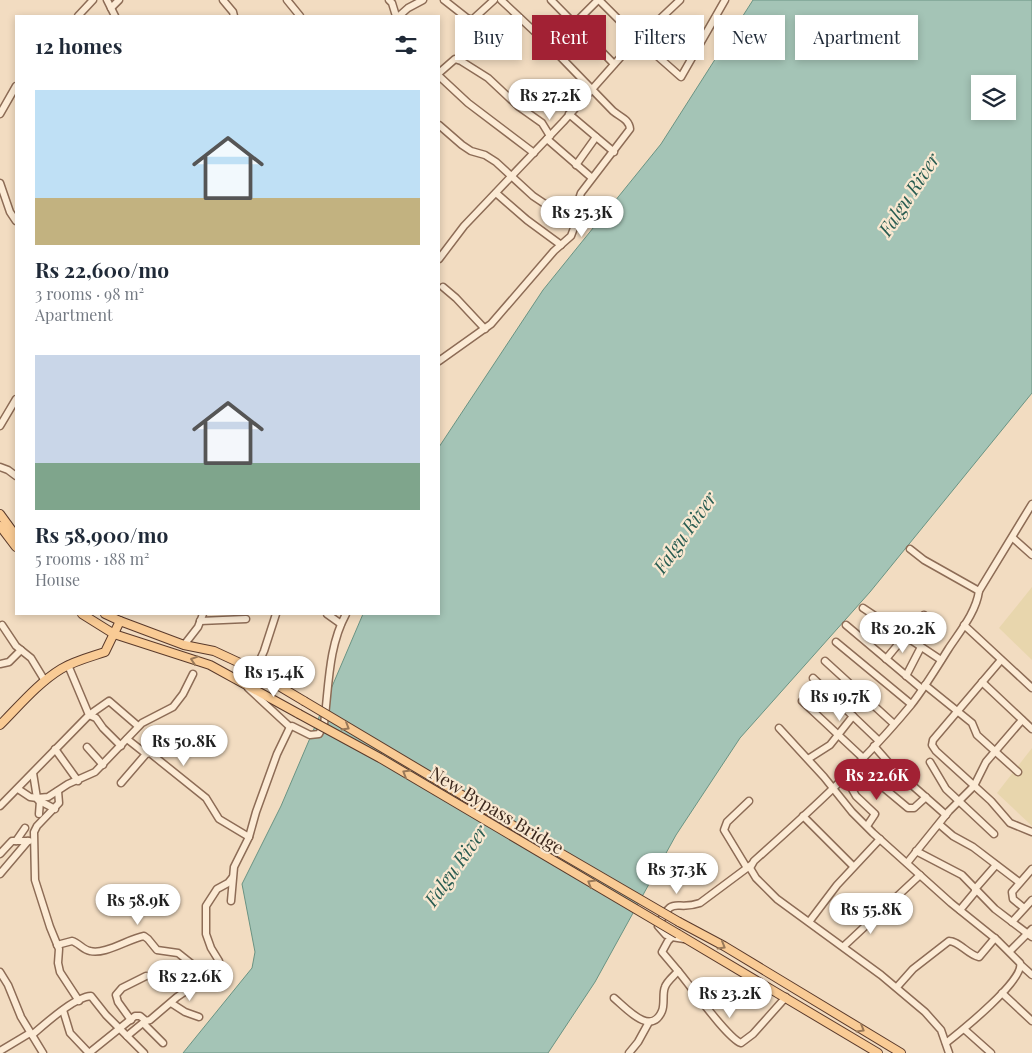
<!DOCTYPE html>
<meta charset="utf-8">
<style>
:root{--surface:#fff;--page:#f6f6f7;--text:#1f2937;--muted:#747a83;--accent:#a22134}
body{margin:0;font-family:"Playfair Display",serif;background:var(--page);color:var(--text);height:100vh;display:flex;flex-direction:column;font-size:19px;white-space:nowrap}
*{box-sizing:border-box;margin:0}
p{font-size:16px;color:var(--muted)}
.icon{flex:none;width:28px;height:28px;fill:none;stroke:currentColor;stroke-width:2;stroke-linecap:round;stroke-linejoin:round}
.map{position:relative;flex:1;overflow:hidden}
.drawer{position:absolute;left:15px;top:15px;width:425px;height:600px;display:flex;flex-direction:column;background:var(--surface);border-radius:0px;box-shadow:0 2px 8px #0003}
.drawer>*{flex:none}
.guide{position:absolute;left:455px;top:15px;width:475px;height:45px;display:flex;gap:10px}
.tools{position:absolute;left:971px;top:75px;display:grid;gap:10px}
.tools a{display:grid;place-items:center;width:45px;height:45px;border-radius:0px;background:var(--surface);box-shadow:0 2px 8px #0003;font-size:25px}
.price{position:absolute;translate:-50% -42px;padding:0 11px;border-radius:18px;background:#fff;color:#222;font-size:16px;line-height:32px;filter:drop-shadow(0 1px 2px #0008)}
.price::after{content:'';position:absolute;left:50%;top:30px;width:15px;height:11px;margin-left:-8px;background:inherit;clip-path:polygon(0 0,100% 0,50% 100%)}
.price.active{background:var(--accent);color:#fff}
ul{padding:0;list-style:none}
li{display:grid;align-content:center;gap:10px;height:265px;padding:0 20px}
li span{display:grid;place-items:center;height:155px;border-radius:0px;color:#555}
li>.icon{margin-inline-start:auto}
span .icon{width:90px;height:90px;fill:#fffc;stroke-width:1}
li b{font-size:21px}
h2{display:flex;justify-content:space-between;align-items:center;height:60px;padding:0 20px;font-size:21px}
.pill{padding:0 18px;border-radius:0px;background:var(--surface);box-shadow:0 2px 8px #0003;font-size:18px;line-height:45px}
.pill.active{background:var(--accent);color:#fff}
.map>svg:first-child{display:block}
.farmland{fill:#e8d6ad}
.water{fill:#a4c4b6;stroke:#6a9383;fill-rule:evenodd}
.lines{fill:none;stroke-linecap:round;stroke-linejoin:round}
.minor-casing{stroke:#8d6c56;stroke-width:9}
.major-casing{stroke:#5a3a2b;stroke-width:10}
.minor{stroke:#fcebd5;stroke-width:6}
.major{stroke:#f9cb95;stroke-width:8}
.major-bridge-casing{stroke:#5a3a2b;stroke-width:10;stroke-linecap:butt}
.major-bridge{stroke:#f9cb95;stroke-width:8}
.oneway{stroke:#9a7958}
.labels{text-anchor:middle;dominant-baseline:central;stroke-width:4.5;stroke-linejoin:round;paint-order:stroke}
.street-label{font-size:18px;fill:#3b271c;stroke:#f9e8d1}
.water-label{font-size:19px;font-style:italic;fill:#2a5d52;stroke:#f9e8d1}
</style>
<div class="map">
<svg width="1032" height="1053" viewBox="0 0 1032 1053">
<rect width="100%" height="100%" fill="#f2dcc1"/>
<g class="farmland">
<polygon points="1032,587 1032,660 999,628"/>
<polygon points="1032,748 1032,826 997,793"/>
</g>
<path class="water" d="M 753,0 L 1032,0 L 1032,393 L 870,592 L 740,738 L 676,835 L 595,982 L 548,1053 L 183,1053 L 252,968 L 255,952 L 242,884 L 281,806 L 363,614 L 439,614 L 439,447 L 543,290 L 661,144 ZM 980,84 L 1008,84 L 1008,111 L 980,111 Z"/>
<g class="lines">
<g class="minor-casing">
<g id="minor">
<polyline points="107,0 115,16"/>
<polyline points="223,0 233,12 234,16"/>
<polyline points="287,0 300,16"/>
<polyline points="389,0 392,3 396,16"/>
<polyline points="444,0 467,18 472,20 494,0"/>
<polyline points="551,0 614,64"/>
<polyline points="599,0 638,39 681,77 725,0"/>
<polyline points="111,8 119,0"/>
<polyline points="78,16 93,0"/>
<polyline points="399,16 408,8 423,0"/>
<polyline points="553,49 578,20 598,0"/>
<polyline points="439,73 455,59 461,61 488,78 518,106 542,123 550,136"/>
<polyline points="439,76 468,103 534,153"/>
<polyline points="0,114 16,86"/>
<polyline points="569,114 614,152"/>
<polyline points="439,125 462,145 471,151 485,155 496,162 533,196 551,208 576,216"/>
<polyline points="547,139 592,178"/>
<polyline points="576,165 596,137"/>
<polyline points="0,183 10,212 16,221"/>
<polyline points="496,193 527,220 561,245"/>
<polyline points="439,259 464,226 563,122 626,51 680,0"/>
<polyline points="443,287 456,298 485,329"/>
<path d="M 439,361 L 491,324 L 554,251 L 571,236 L 574,228 L 577,205 L 581,193 L 630,129 C 629,119 620,117 613,111 L 550,46 L 501,0"/>
<polyline points="0,426 16,399"/>
<polyline points="0,467 8,470 16,476"/>
<polyline points="1013,538 1032,555"/>
<polyline points="910,549 924,560 979,591"/>
<polyline points="863,608 941,660"/>
<polyline points="327,614 341,624"/>
<polyline points="200,621 246,619"/>
<polyline points="2,625 16,646 31,658 45,681"/>
<polyline points="846,625 922,689"/>
<polyline points="964,625 1032,688"/>
<polyline points="911,640 924,615"/>
<polyline points="836,642 911,704"/>
<polyline points="184,645 198,627 203,614"/>
<polyline points="886,659 905,636"/>
<polyline points="1001,660 933,740 932,745 936,751 991,801 1010,823 1032,832"/>
<polyline points="825,661 894,724"/>
<polyline points="0,664 9,662 21,650"/>
<polyline points="255,671 264,651 276,614"/>
<polyline points="906,676 921,647"/>
<polyline points="813,678 879,741"/>
<polyline points="982,682 1032,729"/>
<polyline points="925,685 972,723 977,735 1018,772"/>
<path d="M 248,688 L 290,727 L 292,726 L 310,735 L 319,734 L 324,724 C 329,687 328,647 346,614"/>
<polyline points="802,701 863,758"/>
<path d="M 779,728 L 824,777 L 852,812 L 873,833 L 951,903 L 997,940 L 1020,963 C 1025,980 960,1032 946,1043"/>
<polyline points="127,739 146,754"/>
<polyline points="121,746 103,728 96,718 89,715 109,701 138,726"/>
<polyline points="874,746 896,771 946,815"/>
<polyline points="87,747 103,765"/>
<polyline points="55,749 78,781"/>
<polyline points="808,759 830,745 853,716"/>
<polyline points="860,762 884,788 908,808 914,808 926,797"/>
<polyline points="930,762 946,789 994,834"/>
<polyline points="33,773 37,798 40,801 39,814"/>
<polyline points="845,777 856,796 875,814 867,826"/>
<polyline points="121,783 146,754 150,753 206,798 219,819 249,837"/>
<polyline points="18,789 30,797 37,798 48,797 68,784 95,772 142,723 173,707 183,694 193,674"/>
<polyline points="58,791 59,803 37,826 34,832 35,880 50,927 59,949 58,963 60,972 79,1001"/>
<polyline points="38,800 55,809"/>
<polyline points="0,806 89,715 68,665"/>
<polyline points="803,816 853,866"/>
<polyline points="939,824 953,836 973,847 1019,882"/>
<polyline points="16,841 25,828"/>
<polyline points="916,851 962,875 995,909 1032,937"/>
<polyline points="0,854 12,841 29,841"/>
<polyline points="907,863 949,811 974,786 986,762 1022,720"/>
<polyline points="747,868 724,830 727,822 749,801"/>
<polyline points="0,874 28,841"/>
<polyline points="231,901 234,867 249,837 256,812 277,754 290,727"/>
<polyline points="1024,908 1013,899 1012,892 1032,869"/>
<polyline points="960,910 975,892 975,889 996,865"/>
<polyline points="809,922 837,885 880,839"/>
<polyline points="1012,922 1032,900"/>
<path d="M 672,937 L 666,935 L 658,926 C 674,893 674,912 700,903 L 751,865"/>
<path d="M 57,945 L 72,941 C 79,943 83,950 90,951 C 105,955 128,939 144,936 L 148,939 L 157,950 L 178,953 L 207,976"/>
<polyline points="844,946 920,875"/>
<polyline points="1010,951 1032,929"/>
<polyline points="1022,966 1032,975"/>
<path d="M 678,971 C 690,985 727,1038 741,1043 L 753,1034 L 786,997"/>
<polyline points="0,972 8,985 21,1017 43,1053"/>
<path d="M 897,987 L 913,969 L 949,941 C 959,941 968,955 979,957 L 995,938"/>
<polyline points="1002,993 1032,1021"/>
<path d="M 614,998 C 626,1008 651,1037 662,1011 C 665,1003 662,994 665,987 C 667,981 674,976 678,971 L 662,952 L 668,941 L 672,937 L 684,939"/>
<polyline points="171,1003 185,1012 199,1017"/>
<polyline points="63,1010 70,1033 89,1053"/>
<polyline points="131,1020 118,1002 116,995 122,988 146,976"/>
<polyline points="144,1020 145,1025 163,1043"/>
<polyline points="964,1029 991,1053"/>
<path d="M 32,1035 C 45,1024 74,997 91,996 L 106,1015 L 144,1053"/>
<polyline points="127,1036 144,1022"/>
<polyline points="0,1051 30,1033"/>
<polyline points="89,1053 135,1016 140,1016 146,1021 150,1020 177,997 202,980 219,966 219,961 211,948 206,934 206,906 217,889 228,883 232,878"/>
<polyline points="629,1053 638,1042 649,1022"/>
<path d="M 949,1053 L 941,1030 L 925,1012 L 881,975 L 777,899 L 756,878 L 750,868 L 754,861 C 809,812 864,762 911,705 C 925,687 937,667 949,648 C 961,630 976,612 979,591 L 1032,504"/>
</g>
</g>
<g class="major-casing">
<g id="major">
<polyline points="0,514 16,536"/>
<polyline points="0,526 16,547"/>
<polyline points="82,614 114,634 210,665 299,714"/>
<polyline points="105,614 120,621 184,645 214,651 242,664 304,701"/>
<path d="M 0,725 C 19,706 38,683 61,669 C 74,661 90,657 105,652 L 120,621"/>
<polyline points="679,922 724,946 901,1053"/>
<polyline points="678,934 878,1053"/>
</g>
</g>
<use href="#minor" class="minor"/>
<use href="#major" class="major"/>
<g class="major-bridge-casing">
<g id="major-bridge">
<polyline points="304,701 519,829 679,922"/>
<polyline points="299,714 380,758 678,934"/>
</g>
</g>
<use href="#major-bridge" class="major-bridge"/>
</g>
<defs><path id="oneway-chevron" d="M-2-3.5L2.5 0L-2 3.5" fill="none" stroke-width="1.6" stroke-linecap="round" stroke-linejoin="round" transform="scale(1.25)"/></defs>
<g class="oneway">
<use href="#oneway-chevron" transform="translate(194 660) rotate(-162)"/>
<use href="#oneway-chevron" transform="translate(346 727) rotate(31)"/>
<use href="#oneway-chevron" transform="translate(406 773) rotate(-149)"/>
<use href="#oneway-chevron" transform="translate(591 883) rotate(-149)"/>
<use href="#oneway-chevron" transform="translate(722 946) rotate(30)"/>
<use href="#oneway-chevron" transform="translate(861 1029) rotate(31)"/>
</g>
<g class="labels">
<g class="street-label">
<text transform="translate(497 810) rotate(31)">New Bypass Bridge</text>
</g>
<g class="water-label">
<text transform="translate(908 194) rotate(-57)">Falgu River</text>
<text transform="translate(684 532) rotate(-55)">Falgu River</text>
<text transform="translate(455 865) rotate(-55)">Falgu River</text>
</g>
</g>
</svg>
<div class="tools">
<a><svg class="icon" aria-label="layers" viewBox="0 0 24 24"><path d="M12 4l9 5-9 5-9-5zM3 14l9 5 9-5"/></svg></a>
</div>
<b class="price" style="left:550px;top:121px">Rs 27.2K</b>
<b class="price" style="left:582px;top:238px">Rs 25.3K</b>
<b class="price" style="left:903px;top:654px">Rs 20.2K</b>
<b class="price" style="left:274px;top:698px">Rs 15.4K</b>
<b class="price" style="left:840px;top:722px">Rs 19.7K</b>
<b class="price" style="left:184px;top:767px">Rs 50.8K</b>
<b class="price active" style="left:877px;top:801px">Rs 22.6K</b>
<b class="price" style="left:677px;top:895px">Rs 37.3K</b>
<b class="price" style="left:138px;top:926px">Rs 58.9K</b>
<b class="price" style="left:871px;top:935px">Rs 55.8K</b>
<b class="price" style="left:190px;top:1002px">Rs 22.6K</b>
<b class="price" style="left:730px;top:1019px">Rs 23.2K</b>
<div class="guide">
<a class="pill">Buy</a>
<a class="pill active">Rent</a>
<a class="pill">Filters</a>
<a class="pill">New</a>
<a class="pill">Apartment</a>
</div>
<section class="drawer">
<h2>12 homes<svg class="icon" aria-label="filters" viewBox="0 0 24 24"><path d="M4 7h16M4 17h16"/><circle cx="9" cy="7" r="2"/><circle cx="15" cy="17" r="2"/></svg></h2>
<ul>
<li><span style="background:linear-gradient(#bfe0f5 70%,#c2b280 0)"><svg class="icon" aria-label="home" viewBox="0 0 24 24"><path d="M3 11l9-7 9 7M6 9v11h12V9"/></svg></span><div><b>Rs 22,600/mo</b><p>3 rooms · 98 m²</p><p>Apartment</p></div></li>
<li><span style="background:linear-gradient(#c9d6e8 70%,#7fa58c 0)"><svg class="icon" aria-label="home" viewBox="0 0 24 24"><path d="M3 11l9-7 9 7M6 9v11h12V9"/></svg></span><div><b>Rs 58,900/mo</b><p>5 rooms · 188 m²</p><p>House</p></div></li>
</ul>
</section>
</div>
